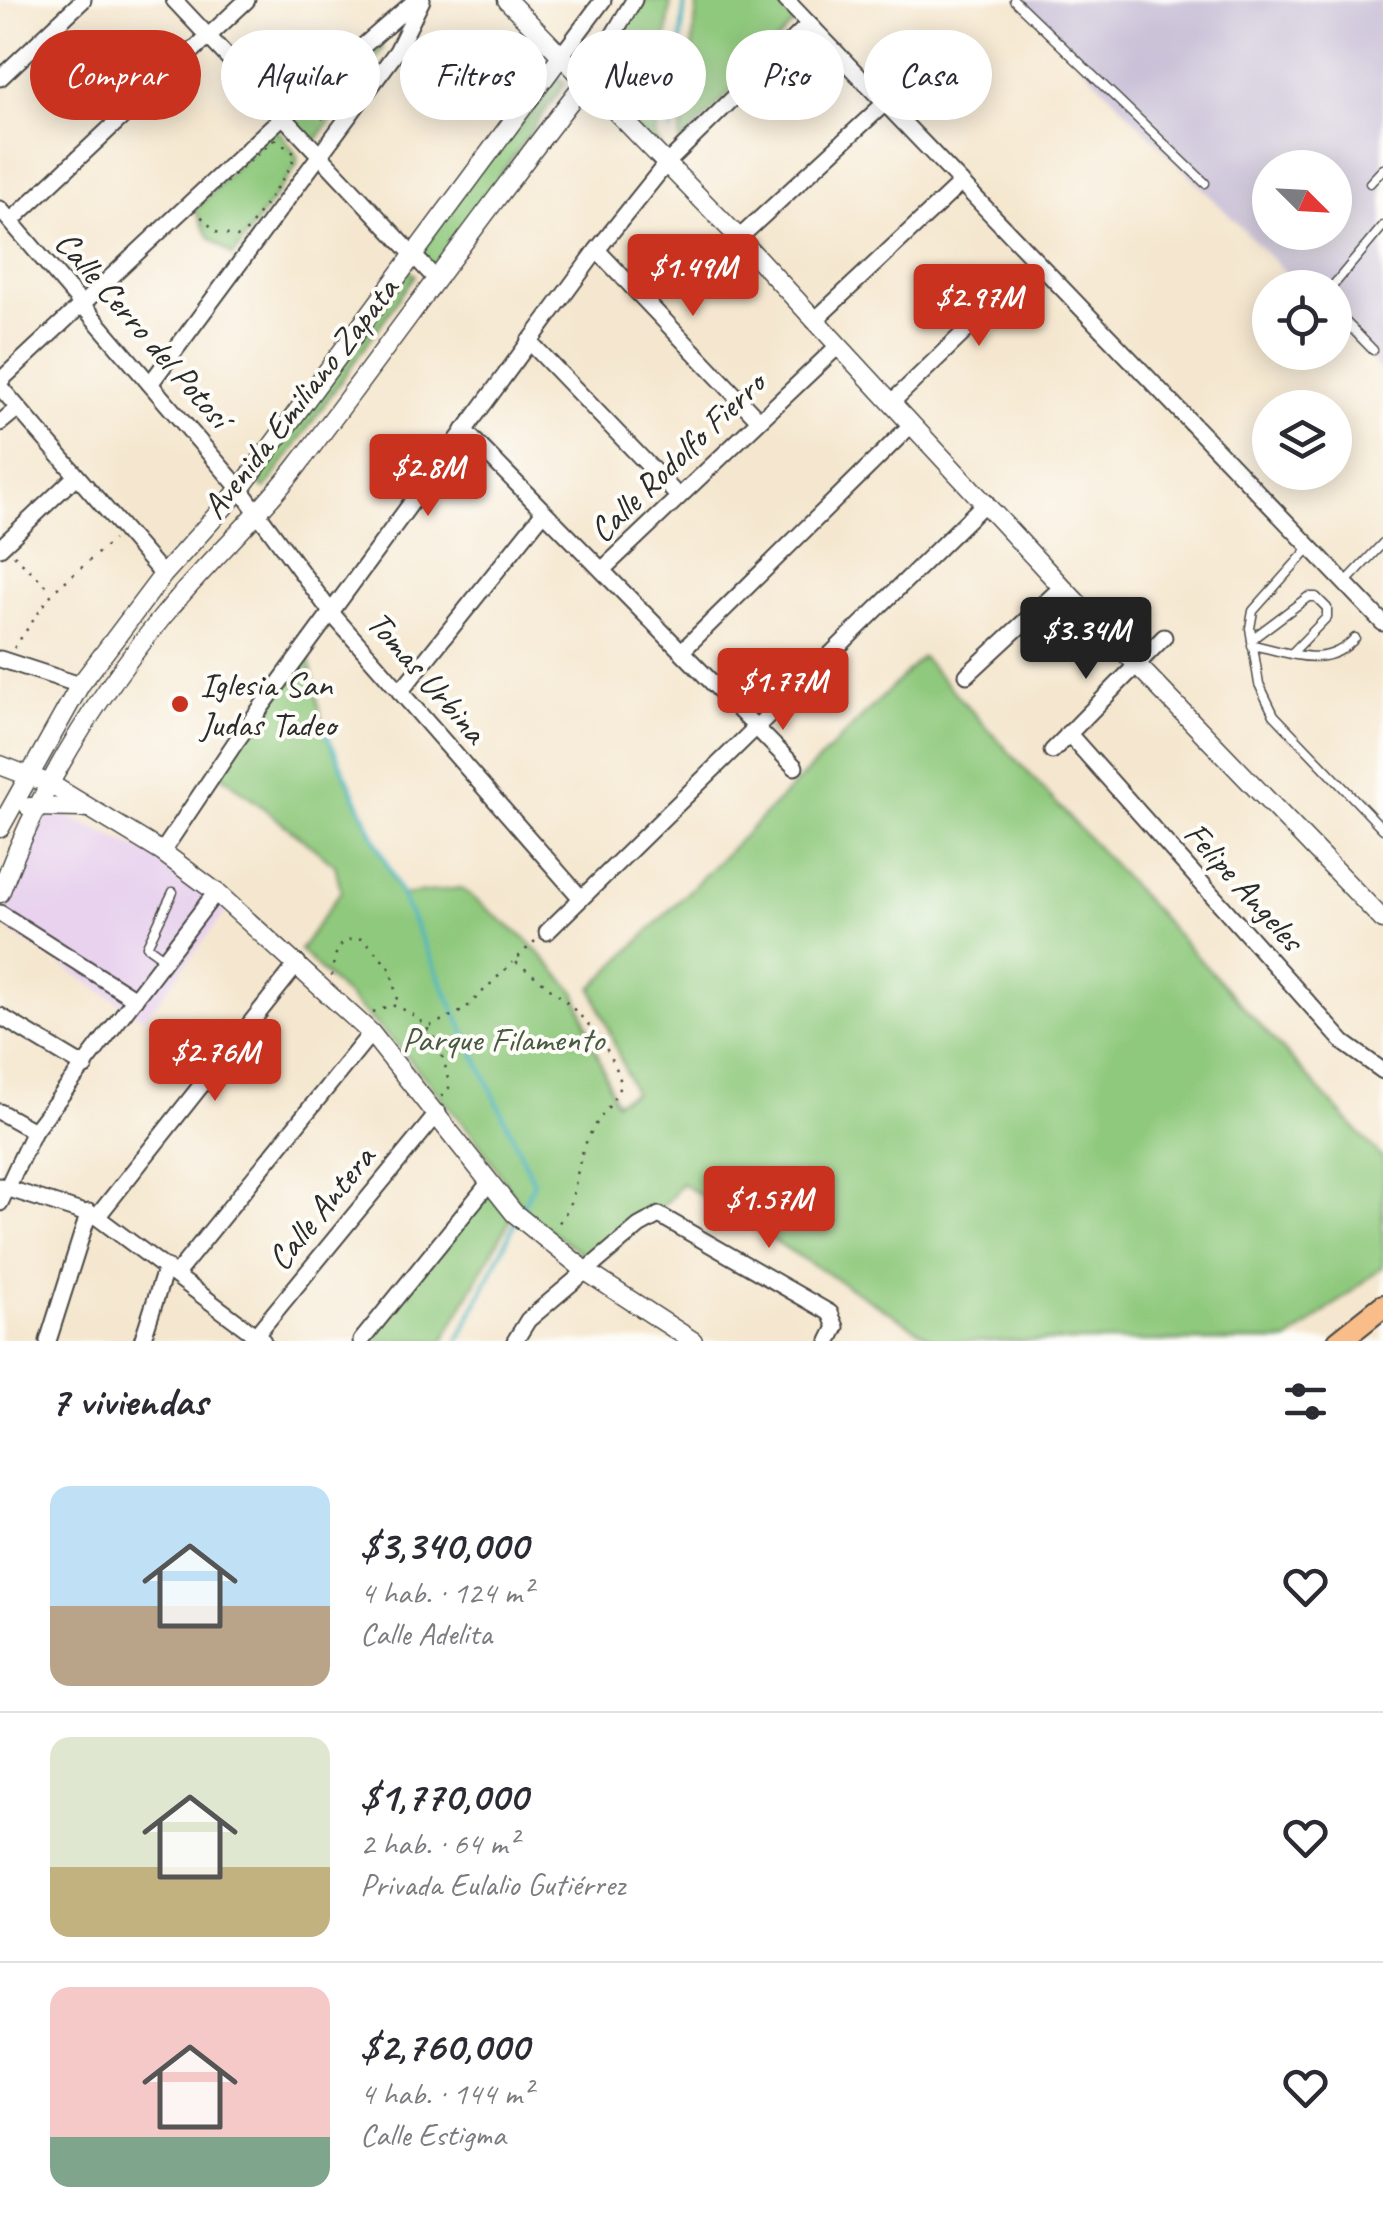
<!DOCTYPE html>
<html lang="es">
<meta charset="utf-8">
<style>
:root{--surface:#fff;--page:#f7f7f7;--text:#2b2b33;--muted:#7c7c81;--line:#e1e1e2;--accent:#c8321e}
body{margin:0;font-family:Caveat,sans-serif;background:var(--page);color:var(--text);height:100vh;display:flex;flex-direction:column;font-size:38px;white-space:nowrap}
*{box-sizing:border-box;margin:0}
p{font-size:32px;color:var(--muted)}
.icon{flex:none;width:55px;height:55px;fill:none;stroke:currentColor;stroke-width:2;stroke-linecap:round;stroke-linejoin:round}
.map{position:relative;height:1341px;overflow:hidden}
.side{display:flex;flex-direction:column;background:var(--surface);flex:1}
.side>*{flex:none}
.guide{position:absolute;left:30px;top:30px;width:1325px;height:90px;display:flex;gap:20px}
.needle{width:65px;rotate:114deg}
.controls{position:absolute;left:1252px;top:150px;display:grid;gap:20px}
.controls a{display:grid;place-items:center;width:100px;height:100px;border-radius:50%;background:var(--surface);box-shadow:0 5px 25px #0003;font-size:50px}
.price{position:absolute;translate:-50% -85px;padding:0 22px;border-radius:10px;background:var(--accent);color:#fff;font-size:32px;line-height:65px;filter:drop-shadow(0 2px 5px #0008)}
.price::after{content:'';position:absolute;left:50%;top:60px;width:30px;height:22px;margin-left:-15px;background:inherit;clip-path:polygon(0 0,100% 0,50% 100%)}
.price.selected{background:#222;color:#fff}
ul{padding:0;list-style:none}
li{display:flex;align-items:center;gap:30px;height:250px;padding:0 50px}
li+li{border-top:2px solid var(--line)}
li span{display:grid;place-items:center;flex:none;width:280px;height:200px;border-radius:20px;color:#555}
li>.icon{margin-inline-start:auto}
span .icon{width:120px;height:120px;fill:#fffc;stroke-width:1}
li b{font-size:42px}
h2{display:flex;justify-content:space-between;align-items:center;height:120px;padding:0 50px;font-size:42px}
.tag{padding:0 35px;border-radius:45px;background:var(--surface);box-shadow:0 5px 25px #0003;font-size:35px;line-height:90px}
.tag.selected{background:var(--accent);color:#fff}
.map>svg:first-child{display:block}
.built{fill:#e8d2ee}
.industrial{fill:#c9bfd7;fill-rule:evenodd}
.green{fill:#8fc97d;stroke:#5d7a54;stroke-width:2.5}
.lines{fill:none;stroke-linecap:round;stroke-linejoin:round}
.stream{stroke:#46b4c2;stroke-width:4}
.service-casing{stroke:#494744;stroke-width:11}
.minor-casing{stroke:#494744;stroke-width:19}
.tertiary-casing{stroke:#494744;stroke-width:21}
.primary-casing{stroke:#494744;stroke-width:26}
.path{stroke:#494744;stroke-width:2.5;stroke-dasharray:2.5 8;stroke-linecap:butt}
.service{stroke:#fff;stroke-width:8}
.minor{stroke:#fff;stroke-width:15}
.tertiary{stroke:#fff;stroke-width:18}
.primary{stroke:#f8bd89;stroke-width:22}
.poi-dot{fill:#c8321e;stroke:#fdfcf7;stroke-width:4}
.labels{text-anchor:middle;dominant-baseline:central;stroke-width:8;stroke-linejoin:round;paint-order:stroke}
.street-label{font-size:35px;fill:#2b2b2b;stroke:#fdfcf7}
.poi-label{font-size:35px;fill:#2b2b2b;stroke:#fdfcf7;text-anchor:start}
.park-label{font-size:35px;fill:#495a44;stroke:#fdfcf7}
</style>
<div class="map">
<svg width="1383" height="1341" viewBox="0 0 1383 1341">
<rect width="100%" height="100%" fill="#fdfcf7"/>
<filter id="ink" filterUnits="userSpaceOnUse"><feTurbulence type="fractalNoise" baseFrequency=".01" numOctaves="2"/><feDisplacementMap in="SourceGraphic" scale="20" xChannelSelector="R" yChannelSelector="G"/><feConvolveMatrix kernelMatrix="1 2 1 2 8 2 1 2 1" color-interpolation-filters="sRGB"/></filter>
<filter id="wash" filterUnits="userSpaceOnUse"><feTurbulence type="fractalNoise" baseFrequency=".0048" numOctaves="4" result="noise"/><feDisplacementMap in="SourceGraphic" scale="40" xChannelSelector="R" yChannelSelector="G"/><feGaussianBlur stdDeviation="2.25" result="paint"/><feColorMatrix in="noise" values="0 0 0 0 0 0 0 0 0 0 0 0 0 0 0 0 0 1.4 0 .05"/><feComposite in="paint" operator="in"/></filter>
<g filter="url(#wash)">
<rect width="100%" height="100%" fill="#f5e7cf"/>
<polygon class="built" points="51,809 155,856 228,909 144,1019 0,924 32,840"/>
<path class="industrial" d="M 1017,0 L 1383,0 L 1383,373 L 1335,324 L 1335,288 L 1300,287 ZM 1270,168 L 1335,168 L 1335,232 L 1270,232 Z"/>
<g class="green">
<polygon points="640,0 671,0 655,136 665,158 593,86"/>
<polygon points="698,0 776,0 795,22 679,146"/>
<polygon points="374,37 383,48 312,146 288,116"/>
<polygon points="546,68 565,83 433,270 412,250"/>
<polygon points="270,130 281,133 297,156 297,165 233,256 209,237 195,210"/>
<polygon points="401,265 415,275 265,489 245,475"/>
<polygon points="307,648 323,726 401,895 461,888 529,942 575,992 615,1102 634,1093 592,988 922,657 1383,1159 1383,1267 1288,1341 936,1341 681,1183 671,1198 596,1264 526,1213 477,1140 398,1046 300,950 341,891 335,865 217,771"/>
<polygon points="489,1183 514,1213 443,1341 363,1341"/>
</g>
<g class="lines">
<g class="stream">
<polyline points="671,131 685,0"/>
<polyline points="323,726 534,1182 520,1212"/>
<polyline points="458,1341 516,1221"/>
</g>
</g>
</g>
<g filter="url(#ink)">
<g class="lines">
<g class="service-casing">
<g id="service">
<polyline points="1014,0 1205,183"/>
<polyline points="1370,183 1383,169"/>
<polyline points="1331,288 1383,226"/>
<polyline points="1335,311 1373,350"/>
<polyline points="1311,546 1253,611 1250,628 1259,684 1274,715 1383,829"/>
<polyline points="1345,583 1383,543"/>
<polyline points="1252,639 1308,597 1316,597 1327,608 1327,617 1292,653"/>
<path d="M 1252,645 C 1290,652 1326,671 1355,638"/>
<polyline points="165,959 147,946 173,892"/>
</g>
</g>
<g class="minor-casing">
<g id="minor">
<polyline points="174,0 434,277"/>
<polyline points="786,0 1383,623"/>
<polyline points="561,56 603,0"/>
<polyline points="0,78 83,0"/>
<polyline points="585,82 634,0"/>
<polyline points="0,209 240,489 333,615 580,897"/>
<polyline points="11,221 247,0"/>
<polyline points="739,238 885,103"/>
<polyline points="597,250 757,418"/>
<polyline points="814,321 961,183"/>
<polyline points="529,341 678,496"/>
<polyline points="0,381 283,116 416,0"/>
<polyline points="150,384 397,51 422,0"/>
<polyline points="0,387 163,575"/>
<polyline points="891,403 1036,263"/>
<polyline points="0,423 17,409"/>
<polyline points="464,430 795,767"/>
<polyline points="0,548 75,477"/>
<polyline points="602,570 838,346"/>
<polyline points="683,650 911,425"/>
<polyline points="0,659 80,685"/>
<polyline points="967,675 1062,587"/>
<polyline points="400,692 543,513"/>
<polyline points="1068,733 1344,1043 1383,1071"/>
<polyline points="1052,751 1164,637"/>
<polyline points="162,852 235,743 597,250 665,165 809,24"/>
<polyline points="0,913 135,999"/>
<polyline points="547,932 986,502"/>
<polyline points="0,1016 85,1067"/>
<polyline points="0,1112 34,1131"/>
<polyline points="0,1186 97,1217 263,1341"/>
<polyline points="0,1203 34,1131 216,892"/>
<polyline points="97,1217 298,963"/>
<polyline points="176,1274 371,1033"/>
<polyline points="48,1341 89,1212"/>
<polyline points="142,1341 166,1267"/>
<polyline points="251,1341 438,1113"/>
<polyline points="361,1341 489,1183"/>
<polyline points="515,1341 528,1320 639,1226 659,1215 830,1313 836,1327 829,1341"/>
</g>
</g>
<g class="tertiary-casing">
<g id="tertiary">
<polyline points="507,0 739,238 1062,587 1383,920"/>
<polyline points="0,765 50,784 162,852 216,892 371,1033 514,1213 587,1272 693,1341"/>
<polyline points="29,807 83,808"/>
<polyline points="0,828 80,685 163,575 240,489 561,56"/>
<path d="M 0,893 C 41,783 104,684 181,595 C 219,551 262,512 298,465 C 394,338 487,208 585,82"/>
</g>
</g>
<g class="primary-casing">
<polyline id="primary" points="1339,1341 1383,1306"/>
</g>
<g class="path">
<polyline points="315,109 325,121"/>
<polygon points="275,139 295,154 291,166 248,230 237,237 216,232 195,210"/>
<polyline points="14,555 52,591"/>
<polyline points="14,648 53,592 113,540"/>
<path d="M 535,941 L 514,961 C 555,990 608,1031 621,1083 C 613,1107 594,1121 585,1145 C 573,1175 579,1200 556,1226"/>
<path d="M 332,976 C 334,953 338,936 364,939 L 391,970 L 398,1005"/>
<path d="M 373,1012 L 391,1005 C 429,1015 445,1050 449,1088 L 441,1097"/>
<polyline points="430,1026 464,1010 513,962"/>
</g>
<use href="#service" class="service"/>
<use href="#minor" class="minor"/>
<use href="#tertiary" class="tertiary"/>
<use href="#primary" class="primary"/>
</g>
</g>
<circle class="poi-dot" cx="180" cy="704" r="10"/>
<g class="labels">
<g class="street-label">
<text transform="translate(143 329) rotate(49)">Calle Cerro del Potosí</text>
<text transform="translate(300 398) rotate(-52)">Avenida Emiliano Zapata</text>
<text transform="translate(677 457) rotate(-44)">Calle Rodolfo Fierro</text>
<text transform="translate(427 677) rotate(49)">Tomas Urbina</text>
<text transform="translate(1244 886) rotate(48)">Felipe Angeles</text>
<text transform="translate(321 1208) rotate(-51)">Calle Antera</text>
</g>
<g class="poi-label">
<text x="200" y="684">Iglesia San<tspan x="200" dy="40">Judas Tadeo</tspan></text>
</g>
<g class="park-label">
<text x="503" y="1039">Parque Filamento</text>
</g>
</g>
</svg>
<div class="controls">
<a><svg class="needle" viewBox="-14 -14 28 28"><path d="M0-13l5 13h-10z" fill="#e53935"/><path d="M0 13l5-13h-10z" fill="#7c7c81"/></svg></a>
<a><svg class="icon" aria-label="locate" viewBox="0 0 24 24"><circle cx="12" cy="12" r="6"/><path d="M12 2v4M12 18v4M2 12h4M18 12h4"/></svg></a>
<a><svg class="icon" aria-label="layers" viewBox="0 0 24 24"><path d="M12 4l9 5-9 5-9-5zM3 14l9 5 9-5"/></svg></a>
</div>
<b class="price" style="left:693px;top:319px">$1.49M</b>
<b class="price" style="left:979px;top:349px">$2.97M</b>
<b class="price" style="left:428px;top:519px">$2.8M</b>
<b class="price selected" style="left:1086px;top:682px">$3.34M</b>
<b class="price" style="left:783px;top:733px">$1.77M</b>
<b class="price" style="left:215px;top:1104px">$2.76M</b>
<b class="price" style="left:769px;top:1251px">$1.57M</b>
<div class="guide">
<a class="tag selected">Comprar</a>
<a class="tag">Alquilar</a>
<a class="tag">Filtros</a>
<a class="tag">Nuevo</a>
<a class="tag">Piso</a>
<a class="tag">Casa</a>
</div>
</div>
<section class="side">
<h2>7 viviendas<svg class="icon" aria-label="filters" viewBox="0 0 24 24"><path d="M4 7h16M4 17h16"/><circle cx="9" cy="7" r="2"/><circle cx="15" cy="17" r="2"/></svg></h2>
<ul>
<li><span style="background:linear-gradient(#bfe0f5 60%,#b9a48a 0)"><svg class="icon" aria-label="home" viewBox="0 0 24 24"><path d="M3 11l9-7 9 7M6 9v11h12V9"/></svg></span><div><b>$3,340,000</b><p>4 hab. · 124 m²</p><p>Calle Adelita</p></div><svg class="icon" aria-label="heart" viewBox="0 0 24 24"><path d="M12 20l-8-8c-3-5 5-10 8-4 3-6 11-1 8 4z"/></svg></li>
<li><span style="background:linear-gradient(#dfe7d0 65%,#c2b280 0)"><svg class="icon" aria-label="home" viewBox="0 0 24 24"><path d="M3 11l9-7 9 7M6 9v11h12V9"/></svg></span><div><b>$1,770,000</b><p>2 hab. · 64 m²</p><p>Privada Eulalio Gutiérrez</p></div><svg class="icon" aria-label="heart" viewBox="0 0 24 24"><path d="M12 20l-8-8c-3-5 5-10 8-4 3-6 11-1 8 4z"/></svg></li>
<li><span style="background:linear-gradient(#f6c9c9 75%,#7fa58c 0)"><svg class="icon" aria-label="home" viewBox="0 0 24 24"><path d="M3 11l9-7 9 7M6 9v11h12V9"/></svg></span><div><b>$2,760,000</b><p>4 hab. · 144 m²</p><p>Calle Estigma</p></div><svg class="icon" aria-label="heart" viewBox="0 0 24 24"><path d="M12 20l-8-8c-3-5 5-10 8-4 3-6 11-1 8 4z"/></svg></li>
</ul>
</section>
